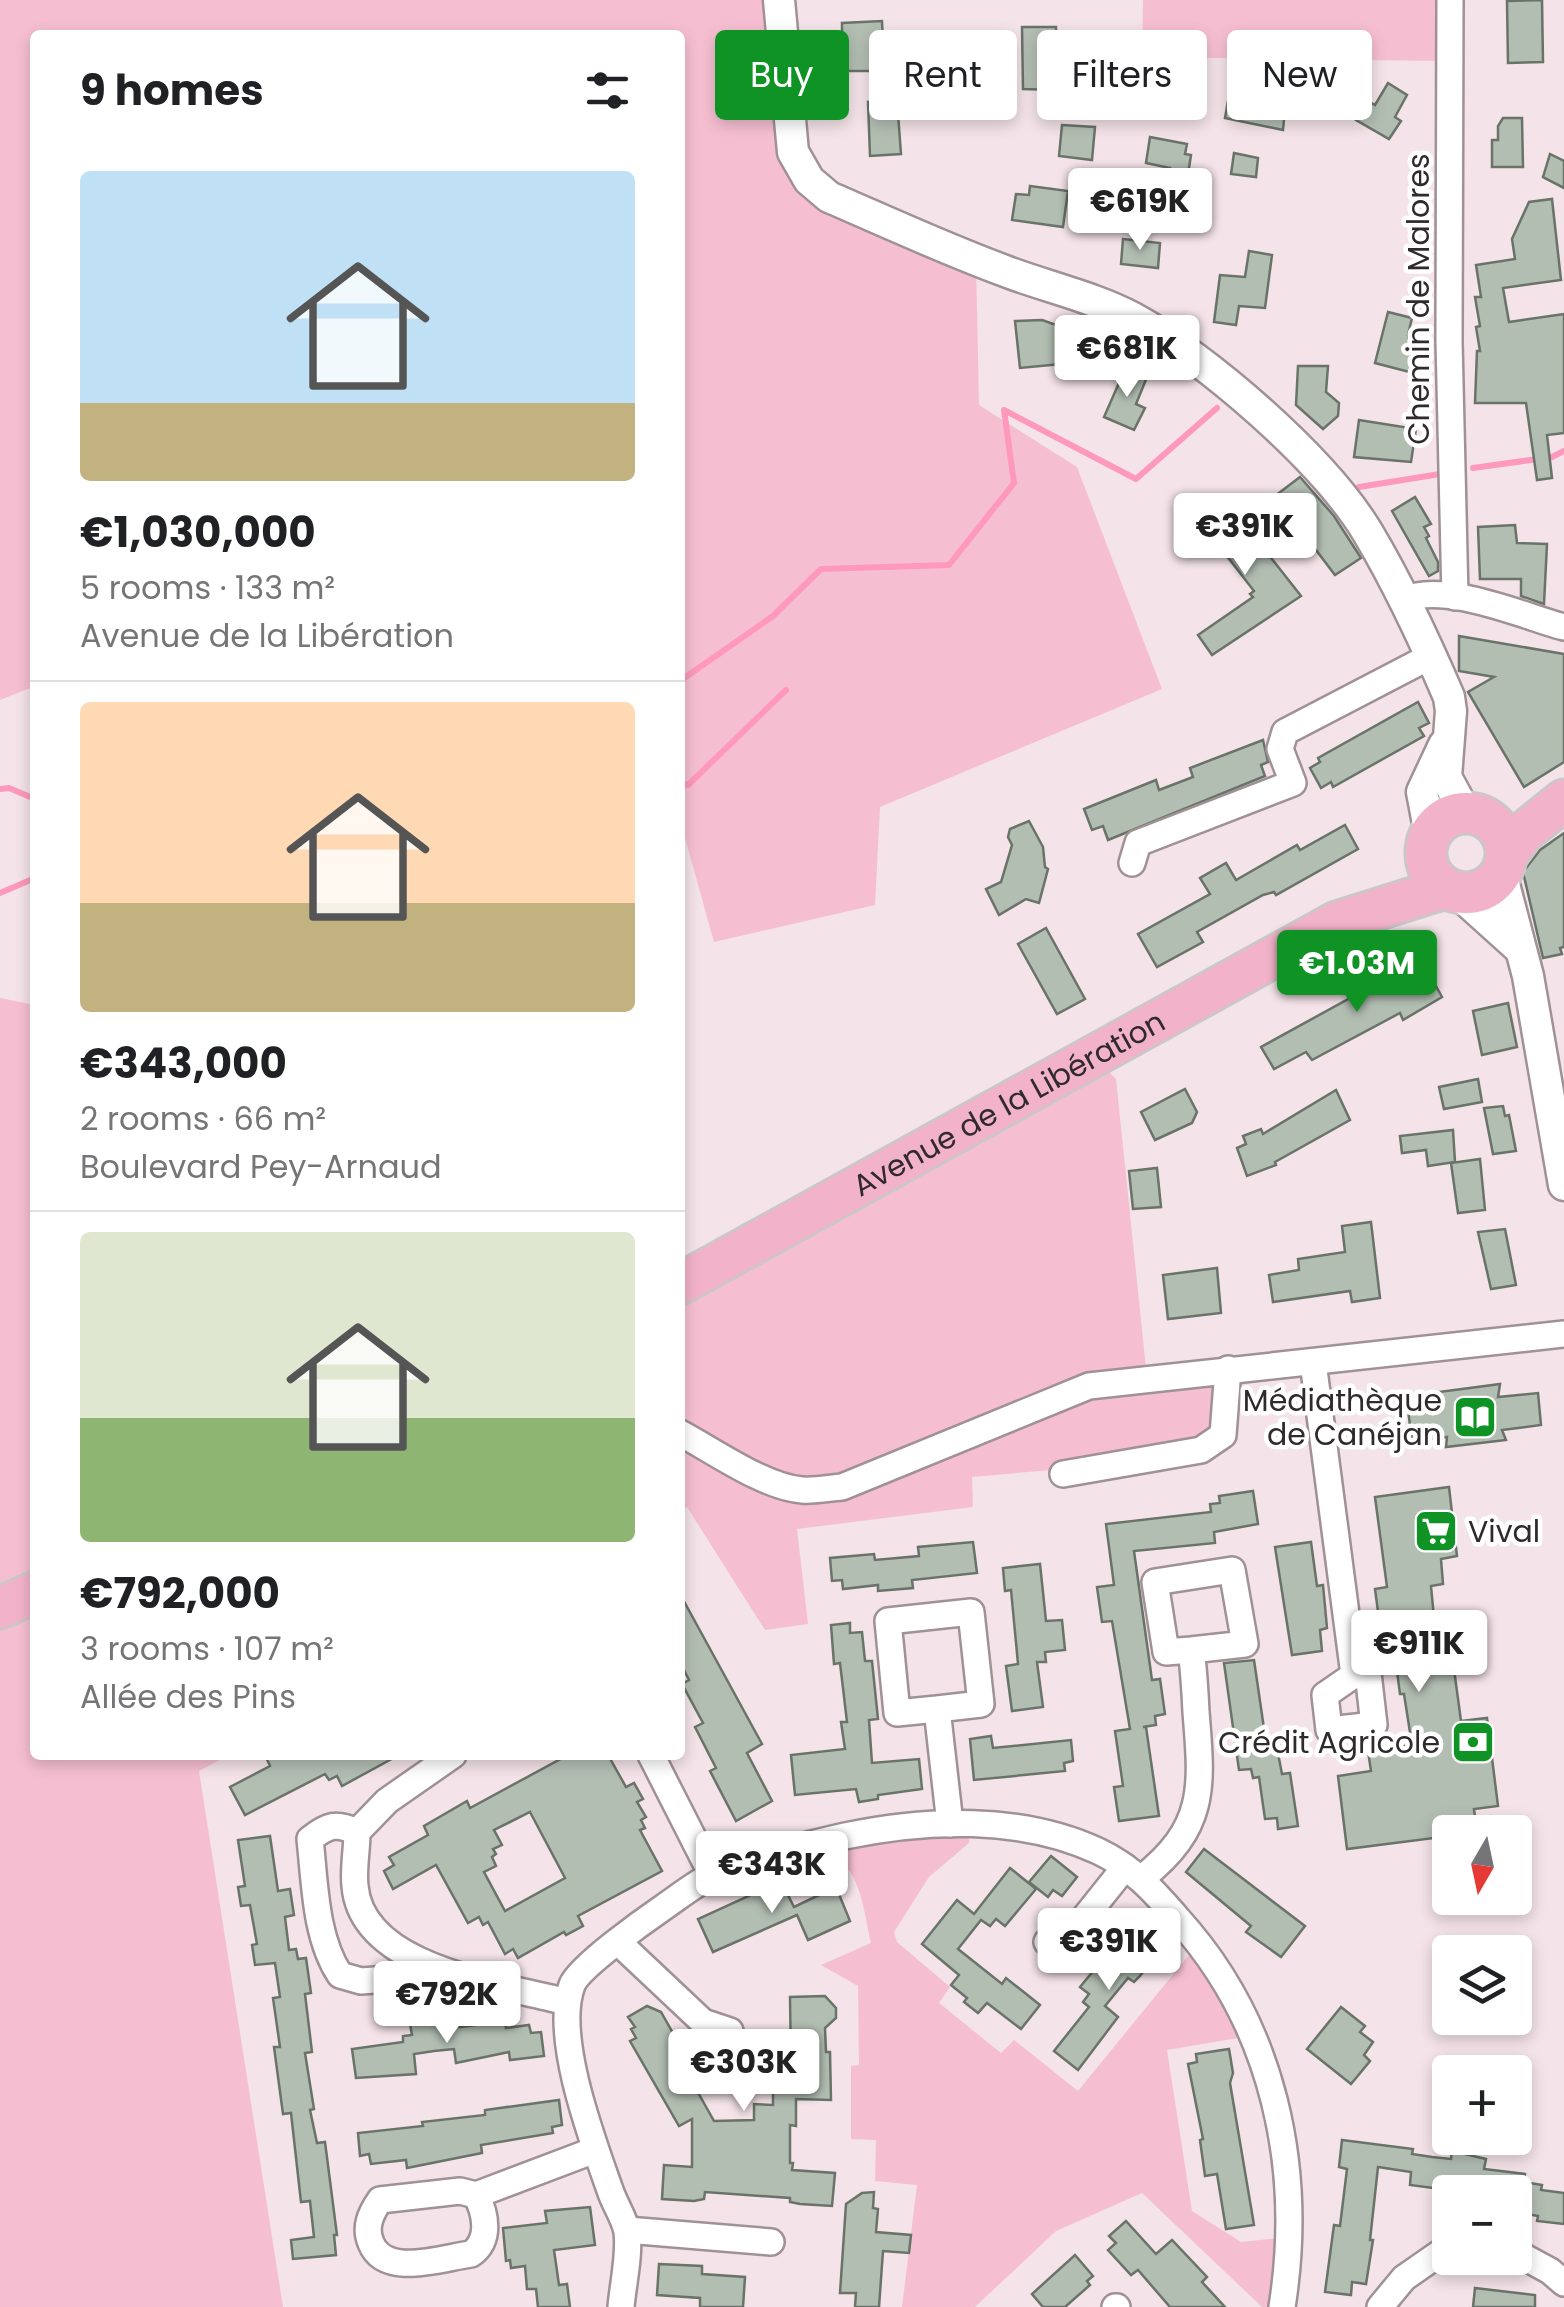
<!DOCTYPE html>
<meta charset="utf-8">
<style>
:root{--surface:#fff;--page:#f2f2f2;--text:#202124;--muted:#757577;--line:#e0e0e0;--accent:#0f9325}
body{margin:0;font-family:Poppins,sans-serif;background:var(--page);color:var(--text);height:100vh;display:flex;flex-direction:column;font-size:38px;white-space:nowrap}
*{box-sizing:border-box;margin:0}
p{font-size:32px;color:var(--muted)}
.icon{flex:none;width:55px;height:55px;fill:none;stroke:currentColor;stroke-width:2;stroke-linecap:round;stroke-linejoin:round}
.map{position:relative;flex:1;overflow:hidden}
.sheet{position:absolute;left:30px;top:30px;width:655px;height:1730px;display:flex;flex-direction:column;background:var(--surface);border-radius:10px;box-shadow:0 5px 15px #0003}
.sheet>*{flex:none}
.banner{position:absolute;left:715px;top:30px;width:698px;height:90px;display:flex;gap:20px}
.needle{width:65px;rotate:189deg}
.buttons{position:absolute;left:1432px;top:1815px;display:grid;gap:20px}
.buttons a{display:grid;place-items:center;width:100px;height:100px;border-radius:10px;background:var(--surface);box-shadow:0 5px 15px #0003;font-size:50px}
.price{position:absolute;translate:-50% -85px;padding:0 22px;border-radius:10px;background:#fff;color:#222;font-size:32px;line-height:65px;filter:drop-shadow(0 2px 5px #0008)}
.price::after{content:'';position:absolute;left:50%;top:60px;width:30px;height:22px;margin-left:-15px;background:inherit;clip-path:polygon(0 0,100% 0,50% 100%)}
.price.current{background:var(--accent);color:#fff}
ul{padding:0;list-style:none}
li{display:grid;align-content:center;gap:20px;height:530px;padding:0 50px}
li+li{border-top:2px solid var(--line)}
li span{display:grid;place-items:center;height:310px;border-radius:10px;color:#555}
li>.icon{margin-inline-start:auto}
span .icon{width:180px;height:180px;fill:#fffc;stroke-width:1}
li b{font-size:42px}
h2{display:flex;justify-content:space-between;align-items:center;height:120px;padding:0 50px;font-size:42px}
.tag{padding:0 35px;border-radius:10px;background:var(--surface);box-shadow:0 5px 15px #0003;font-size:35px;line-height:90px}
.tag.current{background:var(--accent);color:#fff}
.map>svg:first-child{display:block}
.green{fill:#f6bfd1}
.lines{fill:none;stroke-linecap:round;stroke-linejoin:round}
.stream{stroke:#fe98bd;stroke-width:6}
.building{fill:#b3beb3;stroke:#697369;stroke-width:2.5;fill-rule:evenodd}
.minor-casing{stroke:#a09195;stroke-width:30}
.tertiary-casing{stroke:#a09195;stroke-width:35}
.primary-casing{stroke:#c9c8c8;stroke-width:45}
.minor{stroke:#fff;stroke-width:25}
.tertiary{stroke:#fff;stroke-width:30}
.primary{stroke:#f2b2ca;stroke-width:40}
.labels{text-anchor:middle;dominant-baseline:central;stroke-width:9;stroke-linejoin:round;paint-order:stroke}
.street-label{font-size:30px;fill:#302a2c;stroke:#fff}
.poi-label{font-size:30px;fill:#302a2c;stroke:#fff;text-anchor:end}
</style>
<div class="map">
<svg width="1564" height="2307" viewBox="0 0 1564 2307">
<rect width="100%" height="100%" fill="#f4e3e8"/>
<g class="green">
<polygon points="0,0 779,0 799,167 976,260 979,405 1077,467 1162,689 880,807 875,905 714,942 680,820 680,35 35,35 35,686 0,700"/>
<polygon points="1143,0 1437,0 1437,61 1142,57"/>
<polygon points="0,998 35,1005 35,1755 229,1755 199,1771 283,2307 0,2307"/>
<polygon points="1094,1057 1116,1079 1147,1378 1228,1369 1223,1435 1062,1469 972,1477 973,1507 797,1529 808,1624 765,1630 687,1507 680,1511 680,1284"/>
<path d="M 970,1825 L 969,1843 L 929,1877 L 894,1932 L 897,1942 L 950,1987 L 939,2003 L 1001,2053 L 1014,2040 L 1078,2091 L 1193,1950 L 1244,2037 L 1167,2050 L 1192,2211 L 1241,2242 L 1290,2237 L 1282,2307 L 1262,2307 L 1142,2193 L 1056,2231 L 975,2307 L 902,2307 L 917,2185 L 875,2181 L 876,2140 L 851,2139 L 851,2066 L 859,2065 L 858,1986 L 821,1965 L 871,1943 C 865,1919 862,1877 840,1861 C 829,1854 825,1857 814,1845 Z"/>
</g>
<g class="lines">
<g class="stream">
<polyline points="1473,468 1552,457 1564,451"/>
<polyline points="1359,487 1440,474"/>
<polyline points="680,681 773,616 821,569 949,565 1014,483 1004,410 1136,479 1217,408"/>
<polyline points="680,784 688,785 786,690"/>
<polyline points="0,789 9,788 35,799"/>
<polyline points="0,893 35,878"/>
</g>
</g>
<g class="building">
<polygon points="1542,0 1543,62 1508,63 1507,1"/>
<polygon points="882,21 883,42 871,42 872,71 842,71 842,23"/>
<polygon points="1022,27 1056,27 1056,90 1023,89"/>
<polygon points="946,62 946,79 925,80 925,63"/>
<polygon points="1309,71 1333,77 1330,97 1306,93"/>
<polygon points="1140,78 1199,80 1193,112 1135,100"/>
<polygon points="1388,83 1407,95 1395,117 1401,121 1389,139 1356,120 1368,101 1375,105"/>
<polygon points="897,100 901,154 870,156 868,102"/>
<polygon points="1228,101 1285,109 1283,130 1225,118"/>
<polygon points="1503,118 1522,118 1523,167 1492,167 1492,140 1498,140 1498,126"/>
<polygon points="1062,125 1095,127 1092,160 1059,156"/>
<polygon points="1150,137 1187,144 1185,154 1191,155 1187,181 1168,178 1170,168 1146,163"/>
<polygon points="1234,153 1258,158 1256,177 1231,174"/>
<polygon points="1550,154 1564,161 1564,188 1543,177"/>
<polygon points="1030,186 1068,191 1063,227 1012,220 1016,194 1029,195"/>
<polygon points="1552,199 1561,280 1503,288 1509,322 1564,314 1564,433 1547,435 1552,478 1537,480 1526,403 1475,403 1477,351 1480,351 1476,327 1480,326 1475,297 1481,297 1476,265 1515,259 1512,239 1529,202"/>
<polygon points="1123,239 1160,243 1158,268 1121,264"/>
<polygon points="1249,251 1272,255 1265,308 1239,306 1236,325 1214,322 1220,275 1245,277"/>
<polygon points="1388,312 1412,318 1408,335 1411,348 1420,351 1417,374 1375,363"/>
<polygon points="1042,320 1084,335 1075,354 1066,350 1061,364 1020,368 1015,321"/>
<polygon points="1298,366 1328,366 1326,392 1339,403 1338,416 1323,429 1296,405"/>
<polygon points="1126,367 1147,377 1136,404 1145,408 1134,430 1104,417"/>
<polygon points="1359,420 1416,429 1411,462 1354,457"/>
<polygon points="1300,477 1334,516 1361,558 1335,575 1275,496"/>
<polygon points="1415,497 1431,524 1424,527 1429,536 1426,538 1438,562 1438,571 1429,576 1392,511"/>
<polygon points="1224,498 1301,596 1212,655 1198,635 1253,597 1250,594 1254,591 1198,519"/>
<polygon points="1515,525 1517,543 1547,544 1544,604 1521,596 1521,579 1480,579 1478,527"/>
<polygon points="1459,636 1564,654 1564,762 1524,787 1468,692 1494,677 1459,671"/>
<polygon points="1418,702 1429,723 1419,728 1424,736 1333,787 1331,782 1321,788 1310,768 1320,762 1318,758"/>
<polygon points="1263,740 1268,762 1261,765 1265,776 1108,840 1103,826 1092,830 1084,809 1156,780 1159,790 1193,777 1190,768"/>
<polygon points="1029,821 1043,847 1045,867 1048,869 1039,903 1026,899 999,915 986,889 1001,882 1012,845 1008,837 1010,829"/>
<polygon points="1345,825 1358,849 1276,895 1274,892 1263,895 1197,932 1203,942 1157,967 1138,934 1210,894 1200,878 1226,863 1236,880 1297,845 1300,850"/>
<polygon points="1564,833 1564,947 1560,948 1562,954 1543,958 1523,872 1540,850"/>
<polygon points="1046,928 1085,999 1057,1014 1018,944"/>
<polygon points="1421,959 1442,997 1403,1020 1400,1013 1312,1060 1306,1052 1274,1069 1261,1047"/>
<polygon points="1508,1003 1517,1047 1482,1055 1473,1011"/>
<polygon points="1478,1079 1482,1102 1444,1109 1439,1087"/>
<polygon points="1185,1089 1197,1112 1192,1123 1155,1140 1141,1112"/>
<polygon points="1336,1090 1350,1120 1275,1162 1276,1165 1247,1176 1237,1148 1246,1144 1243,1136 1261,1129 1263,1134"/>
<polygon points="1503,1106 1505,1116 1509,1115 1516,1151 1493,1154 1484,1108"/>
<polygon points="1453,1130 1455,1162 1428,1166 1426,1150 1402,1153 1400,1136"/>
<polygon points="1480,1159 1485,1210 1458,1213 1451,1163"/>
<polygon points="1157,1168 1161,1207 1133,1209 1129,1171"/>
<polygon points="1371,1222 1380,1298 1352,1302 1350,1291 1273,1302 1269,1275 1299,1270 1298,1259 1345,1252 1342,1226"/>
<polygon points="1505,1229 1516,1285 1491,1289 1478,1232"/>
<polygon points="1217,1268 1221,1313 1168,1319 1163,1275"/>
<polygon points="1500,1384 1498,1397 1538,1393 1541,1425 1502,1430 1506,1440 1446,1447 1447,1437 1412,1442 1408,1409 1443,1404 1439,1392"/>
<polygon points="1449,1487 1457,1556 1441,1559 1443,1584 1431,1586 1434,1618 1441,1618 1448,1669 1454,1669 1461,1721 1487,1718 1498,1806 1474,1809 1477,1832 1450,1832 1450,1836 1347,1849 1338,1776 1371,1771 1368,1751 1412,1745 1404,1694 1400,1694 1393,1641 1382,1642 1375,1589 1387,1587 1375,1497"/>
<polygon points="1253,1491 1258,1524 1214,1532 1215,1543 1134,1551 1152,1680 1160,1679 1165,1714 1155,1716 1156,1725 1143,1727 1146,1727 1159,1816 1119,1821 1114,1787 1123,1786 1115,1731 1130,1729 1112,1621 1102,1622 1097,1587 1114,1585 1106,1524 1211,1512 1210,1504 1220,1503 1219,1496"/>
<polygon points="973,1542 977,1573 912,1580 913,1588 878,1591 878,1585 843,1589 842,1580 832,1581 830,1558 874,1554 875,1560 919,1556 918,1547"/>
<polygon points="1311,1542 1317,1586 1323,1585 1327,1628 1320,1630 1322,1651 1292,1655 1275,1547"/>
<polygon points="1040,1564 1046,1621 1062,1620 1065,1650 1045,1652 1046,1662 1037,1662 1043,1707 1012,1711 1006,1666 1018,1664 1011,1590 1005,1591 1003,1568"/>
<polygon points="680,1594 762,1744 747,1753 772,1801 736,1821 710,1771 716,1768 695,1727 703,1723 682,1684 689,1680 680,1662"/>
<polygon points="850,1623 850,1633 862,1632 865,1661 872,1661 878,1719 869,1720 872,1763 919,1759 922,1789 878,1795 878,1799 859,1802 856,1789 795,1795 791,1755 845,1749 841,1722 847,1722 843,1688 840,1663 834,1664 831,1625"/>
<polygon points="1254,1660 1267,1749 1277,1748 1282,1774 1290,1773 1298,1826 1278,1829 1277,1818 1265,1819 1259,1777 1253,1778 1251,1769 1239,1770 1224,1663"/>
<polygon points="991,1736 993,1748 1071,1740 1073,1761 1064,1763 1065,1771 974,1780 970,1739"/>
<polygon points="265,1755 399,1755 342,1786 337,1776 329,1780 325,1774 245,1815 230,1787 270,1766"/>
<path d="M 568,1755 L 608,1755 L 626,1787 L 634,1783 L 643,1799 L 637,1802 L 646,1817 L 641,1820 L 645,1828 L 640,1830 L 662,1871 L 578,1916 L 583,1926 L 566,1935 L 564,1932 L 518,1958 L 513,1949 L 505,1954 L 488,1922 L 483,1925 L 479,1917 L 468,1923 L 436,1865 L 393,1889 L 384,1871 L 394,1865 L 389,1857 L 428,1835 L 424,1826 L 467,1801 L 470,1808 ZM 530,1812 L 565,1878 L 505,1911 L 484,1872 L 496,1866 L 492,1857 L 496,1854 L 493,1849 L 502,1845 L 494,1830 Z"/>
<polygon points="270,1836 278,1891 290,1889 294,1915 285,1917 289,1950 296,1949 298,1959 306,1958 311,1993 305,1994 312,2052 305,2053 314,2109 310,2110 317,2143 325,2142 337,2235 334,2235 336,2255 293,2259 291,2240 314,2237 310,2201 301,2202 291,2113 283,2114 274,2047 280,2047 273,1998 280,1997 275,1963 255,1965 252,1945 257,1944 250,1905 241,1906 238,1887 245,1886 238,1840"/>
<polygon points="1204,1849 1305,1926 1281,1957 1246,1932 1251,1926 1186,1872"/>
<polygon points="1051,1856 1077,1877 1062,1896 1053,1890 1048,1897 1029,1882"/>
<polygon points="1010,1868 1036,1889 1005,1926 996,1919 990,1926 981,1920 958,1949 1002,1984 1006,1978 1040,2005 1021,2029 987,2003 978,2013 964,2002 967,1998 951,1985 959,1975 922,1944 957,1900 974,1914"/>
<polygon points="781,1881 794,1907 836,1887 850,1921 808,1940 797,1915 713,1952 698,1919"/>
<polygon points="1144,1920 1168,1940 1140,1976 1134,1982 1128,1978 1105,2006 1118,2017 1078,2070 1054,2051 1089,2007 1083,2002 1089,1994 1080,1987 1104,1958 1110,1963"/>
<polygon points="825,1996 836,2008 836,2018 825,2028 826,2052 830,2052 831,2100 796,2099 796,2126 790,2125 790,2163 793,2163 792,2170 835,2173 832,2206 800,2204 790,2202 790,2198 705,2192 704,2199 694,2201 662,2199 664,2165 692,2167 692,2119 679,2126 630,2041 636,2038 631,2029 635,2027 628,2017 647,2006 661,2012 678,2042 672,2046 714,2121 754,2120 754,2104 773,2105 773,2065 791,2065 790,1997"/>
<polygon points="1341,2007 1365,2026 1360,2032 1373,2042 1364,2055 1370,2061 1351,2084 1307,2049"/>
<polygon points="458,2017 460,2027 505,2021 506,2028 529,2025 531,2033 541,2032 544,2056 510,2060 509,2052 456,2063 454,2049 434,2051 414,2054 416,2074 356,2078 352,2049 403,2042 403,2036 412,2035 410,2024"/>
<polygon points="1229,2049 1233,2073 1230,2083 1254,2225 1226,2229 1217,2174 1205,2176 1200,2140 1203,2139 1188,2064 1197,2062 1196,2054"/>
<polygon points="559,2100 562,2125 552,2127 553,2133 481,2145 482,2153 407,2168 406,2160 371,2164 369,2154 360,2156 358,2133 423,2126 422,2122 485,2115 485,2110"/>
<polygon points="1342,2140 1413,2149 1412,2154 1432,2157 1451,2159 1452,2151 1486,2159 1484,2169 1525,2174 1524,2182 1542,2185 1541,2190 1564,2193 1564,2224 1537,2221 1538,2216 1521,2213 1522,2201 1515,2199 1515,2192 1464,2192 1410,2185 1411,2172 1378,2167 1370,2240 1373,2240 1366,2284 1352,2282 1351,2295 1325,2292 1334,2225 1340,2226 1347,2169 1339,2167"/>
<polygon points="874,2192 873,2208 878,2209 876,2232 911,2235 909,2253 883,2251 879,2307 855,2307 856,2293 840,2293 846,2204 862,2193"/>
<polygon points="590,2207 595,2245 554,2250 559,2285 567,2284 570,2307 538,2307 536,2289 527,2289 525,2266 511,2268 510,2260 506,2261 503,2228 547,2223 545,2211"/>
<polygon points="1126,2221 1156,2254 1172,2240 1207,2277 1202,2282 1225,2307 1170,2307 1138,2270 1131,2275 1108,2250 1116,2243 1109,2236"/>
<polygon points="1075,2255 1093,2276 1087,2281 1090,2285 1065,2307 1043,2307 1032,2294"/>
<polygon points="659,2264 702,2266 702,2274 745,2277 743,2307 700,2307 700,2298 657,2295"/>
<polygon points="1475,2288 1535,2295 1535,2307 1473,2307"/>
</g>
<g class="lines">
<g class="minor-casing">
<g id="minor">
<polyline points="1450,0 1449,341 1455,597"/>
<path d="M 1404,600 C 1443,581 1523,616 1564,627"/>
<polyline points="1132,863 1138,843 1293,783 1280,749 1285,732 1431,656"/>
<polyline points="1313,1362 1354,1675 1325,1695 1329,1730 1374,1725 1368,1673 1354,1675"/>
<path d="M 680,1433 C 714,1451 764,1487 802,1490 C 815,1491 829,1488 842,1487 L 1089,1386 L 1564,1334"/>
<polyline points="1063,1474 1201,1450 1223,1435 1228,1369"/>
<polyline points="937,1709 981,1704 971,1612 888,1621 897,1713 937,1709 950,1824"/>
<path d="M 453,1755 L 387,1801 L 357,1832 C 357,1850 353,1869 355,1886 C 362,1970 504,1985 567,2002"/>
<polyline points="651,1755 712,1875"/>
<path d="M 357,1832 C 336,1822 328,1825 310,1839 C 315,1884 315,1937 340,1975 L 361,1981 L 445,1975"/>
<path d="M 1142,1878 C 1207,1827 1202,1786 1196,1712 C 1195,1691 1194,1671 1191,1650 L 1245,1644 L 1232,1570 L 1155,1582 L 1166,1652 L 1191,1650"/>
<polyline points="618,1942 703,2022 730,2031"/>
<polyline points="1047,1942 1077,1927 1125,1867"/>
<path d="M 476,2195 C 486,2214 491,2240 471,2254 C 441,2258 385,2278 371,2243 C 364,2227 371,2213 380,2200 L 460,2191 L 476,2195 L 595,2150"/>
<polyline points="627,2230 771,2242"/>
<polyline points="1515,2252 1550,2271 1564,2283"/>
<path d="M 621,2307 C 623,2284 630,2254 627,2232 C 625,2219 614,2203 610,2190 C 592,2139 553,2036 572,1985 C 579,1967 645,1920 664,1907 C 680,1896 697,1882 715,1874 C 755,1857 802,1846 845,1836 C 926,1819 1021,1815 1098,1851 C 1132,1867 1154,1891 1178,1919 C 1274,2025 1304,2168 1282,2307"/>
<polyline points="1115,2307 1117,2307"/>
<polyline points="1380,2307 1404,2278 1450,2246"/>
</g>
</g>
<g class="tertiary-casing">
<g id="tertiary">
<path d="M 779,0 L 793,152 L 809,180 L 829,197 C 887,222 945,249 1005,271 C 1047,287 1093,297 1133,318 C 1207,358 1325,461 1368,533 C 1399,585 1425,641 1449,697 L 1451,711 L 1446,777 L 1465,812"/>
<polyline points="1430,834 1422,792 1444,745"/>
<polyline points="1501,873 1528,976 1564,1185"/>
<polyline points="1458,893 1519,948"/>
</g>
</g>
<g class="primary-casing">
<g id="primary">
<circle cx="1466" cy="853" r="40"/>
<polyline points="1507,855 1523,833 1564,800"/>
<path id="s1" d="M 680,1284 L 1337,922 L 1445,888"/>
<polyline points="0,1608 35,1592"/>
</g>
</g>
<use href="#minor" class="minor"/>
<use href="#tertiary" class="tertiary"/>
<use href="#primary" class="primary"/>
</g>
<defs>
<g id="library-square" transform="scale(2.25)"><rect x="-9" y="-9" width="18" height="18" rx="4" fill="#0f9325" stroke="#fff"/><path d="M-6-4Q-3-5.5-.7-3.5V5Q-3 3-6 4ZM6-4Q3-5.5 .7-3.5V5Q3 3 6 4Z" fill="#fff"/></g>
<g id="supermarket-square" transform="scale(2.25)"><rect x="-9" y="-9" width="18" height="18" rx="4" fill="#0f9325" stroke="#fff"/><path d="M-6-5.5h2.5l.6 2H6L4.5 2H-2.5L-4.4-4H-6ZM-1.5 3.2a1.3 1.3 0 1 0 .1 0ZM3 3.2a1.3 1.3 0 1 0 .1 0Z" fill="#fff"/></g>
<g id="bank-square" transform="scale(2.25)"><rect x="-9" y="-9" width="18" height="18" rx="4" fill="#0f9325" stroke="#fff"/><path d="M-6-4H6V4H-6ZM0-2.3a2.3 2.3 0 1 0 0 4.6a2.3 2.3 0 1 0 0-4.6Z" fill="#fff"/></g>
</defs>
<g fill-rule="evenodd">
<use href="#library-square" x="1475" y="1417"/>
<use href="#supermarket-square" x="1436" y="1531"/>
<use href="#bank-square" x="1473" y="1742"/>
</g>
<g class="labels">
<g class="street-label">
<text transform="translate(1418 299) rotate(-90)">Chemin de Malores</text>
<text stroke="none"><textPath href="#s1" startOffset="375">Avenue de la Libération</textPath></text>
</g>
<g class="poi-label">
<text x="1442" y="1400">Médiathèque<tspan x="1442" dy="34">de Canéjan</tspan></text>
<text x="1468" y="1531" text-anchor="start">Vival</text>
<text x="1440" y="1742">Crédit Agricole</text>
</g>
</g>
</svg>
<div class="buttons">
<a><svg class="needle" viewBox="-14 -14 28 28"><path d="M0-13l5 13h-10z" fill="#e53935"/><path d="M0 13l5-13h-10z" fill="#757577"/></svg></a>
<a><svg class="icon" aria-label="layers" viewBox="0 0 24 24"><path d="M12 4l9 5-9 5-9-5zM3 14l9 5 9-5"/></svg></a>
<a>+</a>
<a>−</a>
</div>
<b class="price" style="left:1140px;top:253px">€619K</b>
<b class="price" style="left:1127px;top:400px">€681K</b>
<b class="price" style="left:1245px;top:578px">€391K</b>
<b class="price current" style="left:1357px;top:1015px">€1.03M</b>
<b class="price" style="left:1419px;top:1695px">€911K</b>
<b class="price" style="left:772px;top:1916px">€343K</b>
<b class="price" style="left:1109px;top:1993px">€391K</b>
<b class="price" style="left:447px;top:2046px">€792K</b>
<b class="price" style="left:744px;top:2114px">€303K</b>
<div class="banner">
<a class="tag current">Buy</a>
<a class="tag">Rent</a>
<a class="tag">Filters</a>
<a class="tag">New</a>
</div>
<section class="sheet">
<h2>9 homes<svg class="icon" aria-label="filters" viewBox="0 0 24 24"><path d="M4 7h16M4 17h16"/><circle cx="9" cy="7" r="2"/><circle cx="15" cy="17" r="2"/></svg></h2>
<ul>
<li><span style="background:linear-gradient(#bfe0f5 75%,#c2b280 0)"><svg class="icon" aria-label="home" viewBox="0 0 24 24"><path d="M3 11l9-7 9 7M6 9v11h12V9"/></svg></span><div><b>€1,030,000</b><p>5 rooms · 133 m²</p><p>Avenue de la Libération</p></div></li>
<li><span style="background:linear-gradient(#ffd9b3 65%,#c2b280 0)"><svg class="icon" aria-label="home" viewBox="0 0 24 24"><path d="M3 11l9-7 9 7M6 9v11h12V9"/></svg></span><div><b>€343,000</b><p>2 rooms · 66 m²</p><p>Boulevard Pey-Arnaud</p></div></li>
<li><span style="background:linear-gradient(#dfe7d0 60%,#8fb573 0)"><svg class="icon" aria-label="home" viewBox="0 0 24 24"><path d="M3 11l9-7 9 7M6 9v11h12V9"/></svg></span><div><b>€792,000</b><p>3 rooms · 107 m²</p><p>Allée des Pins</p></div></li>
</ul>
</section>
</div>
